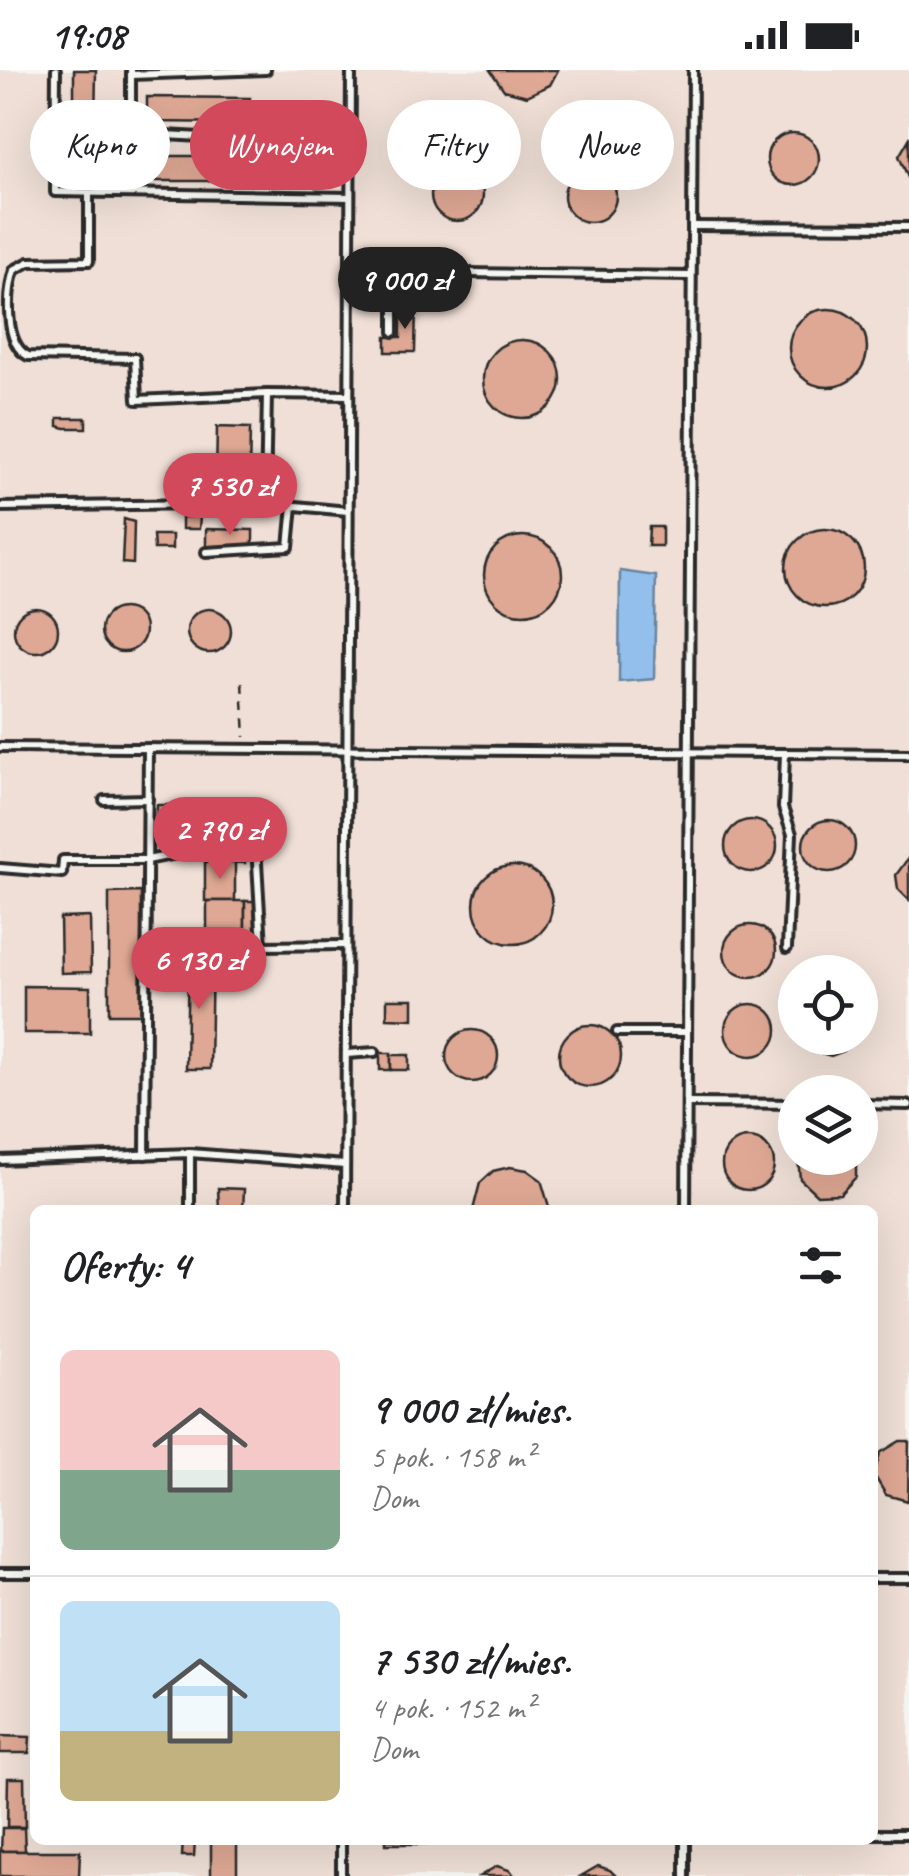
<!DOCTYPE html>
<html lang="pl">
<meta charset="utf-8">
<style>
:root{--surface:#fff;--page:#f6f6f6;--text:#202124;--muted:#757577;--line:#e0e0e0;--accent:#d1495b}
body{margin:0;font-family:Caveat,sans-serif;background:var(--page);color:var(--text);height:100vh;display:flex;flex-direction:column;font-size:38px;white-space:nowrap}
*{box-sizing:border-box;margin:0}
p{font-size:32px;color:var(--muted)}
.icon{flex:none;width:55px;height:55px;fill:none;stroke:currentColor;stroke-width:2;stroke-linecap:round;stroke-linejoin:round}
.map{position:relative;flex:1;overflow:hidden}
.sheet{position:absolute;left:30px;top:1135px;width:848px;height:640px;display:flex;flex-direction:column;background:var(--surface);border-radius:15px;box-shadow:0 10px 40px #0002}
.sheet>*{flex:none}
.guide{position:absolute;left:30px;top:30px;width:850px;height:90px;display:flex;gap:20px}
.tools{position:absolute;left:778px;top:885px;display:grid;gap:20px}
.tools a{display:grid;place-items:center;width:100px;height:100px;border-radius:50%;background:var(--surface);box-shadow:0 10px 40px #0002;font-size:50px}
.price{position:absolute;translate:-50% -85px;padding:0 22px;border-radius:35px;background:var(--accent);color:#fff;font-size:32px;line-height:65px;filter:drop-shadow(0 2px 5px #0008)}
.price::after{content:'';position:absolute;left:50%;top:60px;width:30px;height:22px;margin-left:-15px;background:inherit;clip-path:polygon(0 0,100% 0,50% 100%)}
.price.current{background:#222;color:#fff}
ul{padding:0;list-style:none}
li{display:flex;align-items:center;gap:30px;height:250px;padding:0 30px}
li+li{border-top:2px solid var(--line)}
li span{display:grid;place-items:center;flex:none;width:280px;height:200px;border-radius:15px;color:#555}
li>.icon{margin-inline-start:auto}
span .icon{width:120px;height:120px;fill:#fffc;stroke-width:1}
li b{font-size:42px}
h2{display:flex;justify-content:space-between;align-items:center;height:120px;padding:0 30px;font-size:42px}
.tag{padding:0 35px;border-radius:45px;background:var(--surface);box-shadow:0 10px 40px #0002;font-size:35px;line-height:90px}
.tag.current{background:var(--accent);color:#fff}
.status{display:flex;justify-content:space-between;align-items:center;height:70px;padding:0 50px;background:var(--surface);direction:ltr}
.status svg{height:28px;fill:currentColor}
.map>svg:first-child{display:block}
.built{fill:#efdfd6;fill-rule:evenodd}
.water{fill:#93bfec;stroke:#69849f;stroke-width:2.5}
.building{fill:#dea894;stroke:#2b2b2b;stroke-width:2.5}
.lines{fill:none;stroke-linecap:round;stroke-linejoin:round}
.lane-casing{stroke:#2b2b2b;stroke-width:14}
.path{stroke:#2b2b2b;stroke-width:2.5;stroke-dasharray:10 8;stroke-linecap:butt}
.lane{stroke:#f6f6f2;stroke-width:6}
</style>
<div class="status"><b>19:08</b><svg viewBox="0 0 49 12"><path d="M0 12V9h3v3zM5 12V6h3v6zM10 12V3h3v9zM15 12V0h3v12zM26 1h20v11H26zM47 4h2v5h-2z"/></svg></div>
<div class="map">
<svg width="909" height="1806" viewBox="0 0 909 1806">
<rect width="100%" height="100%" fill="#f6f6f2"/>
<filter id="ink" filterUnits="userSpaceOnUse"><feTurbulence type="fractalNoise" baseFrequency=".01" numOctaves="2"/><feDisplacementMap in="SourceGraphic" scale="20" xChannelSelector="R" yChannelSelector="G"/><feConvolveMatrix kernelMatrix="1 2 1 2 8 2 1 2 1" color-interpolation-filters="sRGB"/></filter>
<g filter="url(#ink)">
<path class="built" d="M 0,0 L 909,0 L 909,1806 L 0,1806 ZM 795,902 L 860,902 L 860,968 L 795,968 ZM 795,1022 L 860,1022 L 860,1088 L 795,1088 ZM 35,1140 L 872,1140 L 872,1770 L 35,1770 Z"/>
<polygon class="water" points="620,501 656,506 654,609 619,612"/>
<g class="building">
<polygon points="74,0 96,0 95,55 74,55"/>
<polygon points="490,0 558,0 550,15 527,26 504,20"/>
<polygon points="147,27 250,28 249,53 147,52"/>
<circle cx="793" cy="89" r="26"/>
<polygon points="909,69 909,110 899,86"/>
<rect x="70" y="86" width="179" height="25"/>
<circle cx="457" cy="125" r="26"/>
<circle cx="590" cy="126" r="26"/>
<polygon points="401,235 416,235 415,282 386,282 386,267 401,267"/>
<circle cx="828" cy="278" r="39"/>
<circle cx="522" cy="309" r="39"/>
<polygon points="58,348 86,348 86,358 65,358 58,356"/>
<polygon points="217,357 250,358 249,410 216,409"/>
<rect x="216" y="410" width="31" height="9"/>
<polygon points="182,447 200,447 199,459 182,459"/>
<polygon points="124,449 134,452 133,494 122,493"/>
<polygon points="649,457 662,457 662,476 648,476"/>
<circle cx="825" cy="498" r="39"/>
<polygon points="206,459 253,460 253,477 206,476"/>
<polygon points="153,465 172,465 172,479 154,479"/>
<circle cx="523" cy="505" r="39"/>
<circle cx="36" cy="560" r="22"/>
<circle cx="123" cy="560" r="22"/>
<circle cx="209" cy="561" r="22"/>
<polygon points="157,735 183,735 183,775 156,775"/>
<polygon points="184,736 246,737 245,793 220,792 221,768 184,767"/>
<circle cx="829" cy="776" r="26"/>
<circle cx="751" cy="776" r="26"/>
<polygon points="909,787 909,830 898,819 896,805"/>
<rect x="205" y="792" width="30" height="39"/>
<circle cx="513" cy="835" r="39"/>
<polygon points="141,822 142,944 109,944 109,823"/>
<rect x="207" y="831" width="38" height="33"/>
<rect x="245" y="831" width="10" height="33"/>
<polygon points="90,847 91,902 61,903 60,848"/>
<circle cx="750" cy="881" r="26"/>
<rect x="216" y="884" width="17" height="14"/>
<polygon points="188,885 212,886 210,999 186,999"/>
<polygon points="24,916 90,917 90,963 24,963"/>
<polygon points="387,929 413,929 413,949 387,948"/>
<circle cx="751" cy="960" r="26"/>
<circle cx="590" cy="986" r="31"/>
<circle cx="472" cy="986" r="26"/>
<polygon points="804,968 803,968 853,968 844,981 831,986 813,981"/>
<rect x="380" y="983" width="11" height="17"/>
<rect x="391" y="985" width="18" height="15"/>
<circle cx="748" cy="1094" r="26"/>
<polygon points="798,1088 856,1088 856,1107 840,1124 817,1125 800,1109"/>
<polygon points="510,1097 527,1100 541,1110 550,1140 473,1140 480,1113 493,1101"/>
<polygon points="218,1118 244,1119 243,1140 219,1140"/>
<polygon points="900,1371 909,1371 908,1431 886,1425 874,1405 880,1383"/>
<polygon points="0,1666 30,1667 29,1683 0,1683"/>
<polygon points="8,1708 24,1708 25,1757 7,1757"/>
<polygon points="2,1758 24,1758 25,1781 1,1781"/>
<polygon points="183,1770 195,1770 194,1786 182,1786"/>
<rect x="211" y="1770" width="26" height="36"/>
<rect x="386" y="1770" width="39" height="4"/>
<polygon points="0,1781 80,1781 79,1806 0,1806"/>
<polygon points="497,1796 509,1800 515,1806 480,1806"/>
<polygon points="598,1796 610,1800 616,1806 581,1806"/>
</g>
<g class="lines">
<g class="lane-casing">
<g id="lane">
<polyline points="56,0 55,122 350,127"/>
<polyline points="131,5 266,0"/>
<polyline points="55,62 131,63 131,0"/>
<polyline points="131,63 270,71"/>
<path d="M 89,123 L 89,191 L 29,192 L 14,200 C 7,223 4,274 28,286 L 135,288 L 137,330 L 267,324"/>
<polyline points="692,156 909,157"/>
<polyline points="350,202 394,202 394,262"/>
<polyline points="394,202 691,206"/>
<polyline points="0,437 265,433"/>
<polyline points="348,441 265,433 267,324 349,325"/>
<polyline points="206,482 289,477 293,435"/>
<polyline points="0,677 909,684"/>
<polyline points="785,683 783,738 792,764 787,878"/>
<polyline points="104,730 148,729"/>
<polyline points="256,776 262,876 346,875"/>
<polyline points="0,798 62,803 63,790 147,790 207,778"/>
<polyline points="617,962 687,962"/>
<polyline points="346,984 375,982"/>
<polyline points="687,1033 795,1034"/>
<polyline points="860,1034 909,1035"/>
<polyline points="190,1083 345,1095"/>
<polyline points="145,1085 148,678"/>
<polyline points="0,1090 190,1083 190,1140"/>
<polyline points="345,1140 351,0"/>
<polyline points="686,1140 693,0"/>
<polyline points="0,1503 35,1503"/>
<polyline points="872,1508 909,1508"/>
<polyline points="872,1764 909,1764"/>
<polyline points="341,1806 341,1770"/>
<polyline points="685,1806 685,1770"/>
</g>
</g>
<polyline class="path" points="242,612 245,667"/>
<use href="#lane" class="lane"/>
</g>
</g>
</svg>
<div class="tools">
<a><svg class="icon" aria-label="locate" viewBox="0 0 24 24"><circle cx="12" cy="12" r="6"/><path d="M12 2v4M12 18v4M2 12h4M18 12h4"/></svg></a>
<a><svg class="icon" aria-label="layers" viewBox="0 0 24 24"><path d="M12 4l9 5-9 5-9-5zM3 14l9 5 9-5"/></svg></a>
</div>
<b class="price current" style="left:405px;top:262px">9 000 zł</b>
<b class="price" style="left:230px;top:468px">7 530 zł</b>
<b class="price" style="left:220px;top:812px">2 790 zł</b>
<b class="price" style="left:199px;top:942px">6 130 zł</b>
<div class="guide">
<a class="tag">Kupno</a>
<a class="tag current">Wynajem</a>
<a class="tag">Filtry</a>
<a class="tag">Nowe</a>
</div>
<section class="sheet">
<h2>Oferty: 4<svg class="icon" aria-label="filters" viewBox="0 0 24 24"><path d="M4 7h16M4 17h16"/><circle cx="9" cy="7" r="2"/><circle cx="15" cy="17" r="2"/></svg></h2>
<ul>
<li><span style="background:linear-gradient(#f6c9c9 60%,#7fa58c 0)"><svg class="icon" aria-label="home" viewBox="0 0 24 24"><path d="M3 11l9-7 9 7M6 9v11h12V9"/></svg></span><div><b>9 000 zł/mies.</b><p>5 pok. · 158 m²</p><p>Dom</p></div></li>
<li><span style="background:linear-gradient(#bfe0f5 65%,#c2b280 0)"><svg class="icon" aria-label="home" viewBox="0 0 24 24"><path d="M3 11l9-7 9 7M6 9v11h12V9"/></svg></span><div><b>7 530 zł/mies.</b><p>4 pok. · 152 m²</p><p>Dom</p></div></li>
</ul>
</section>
</div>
